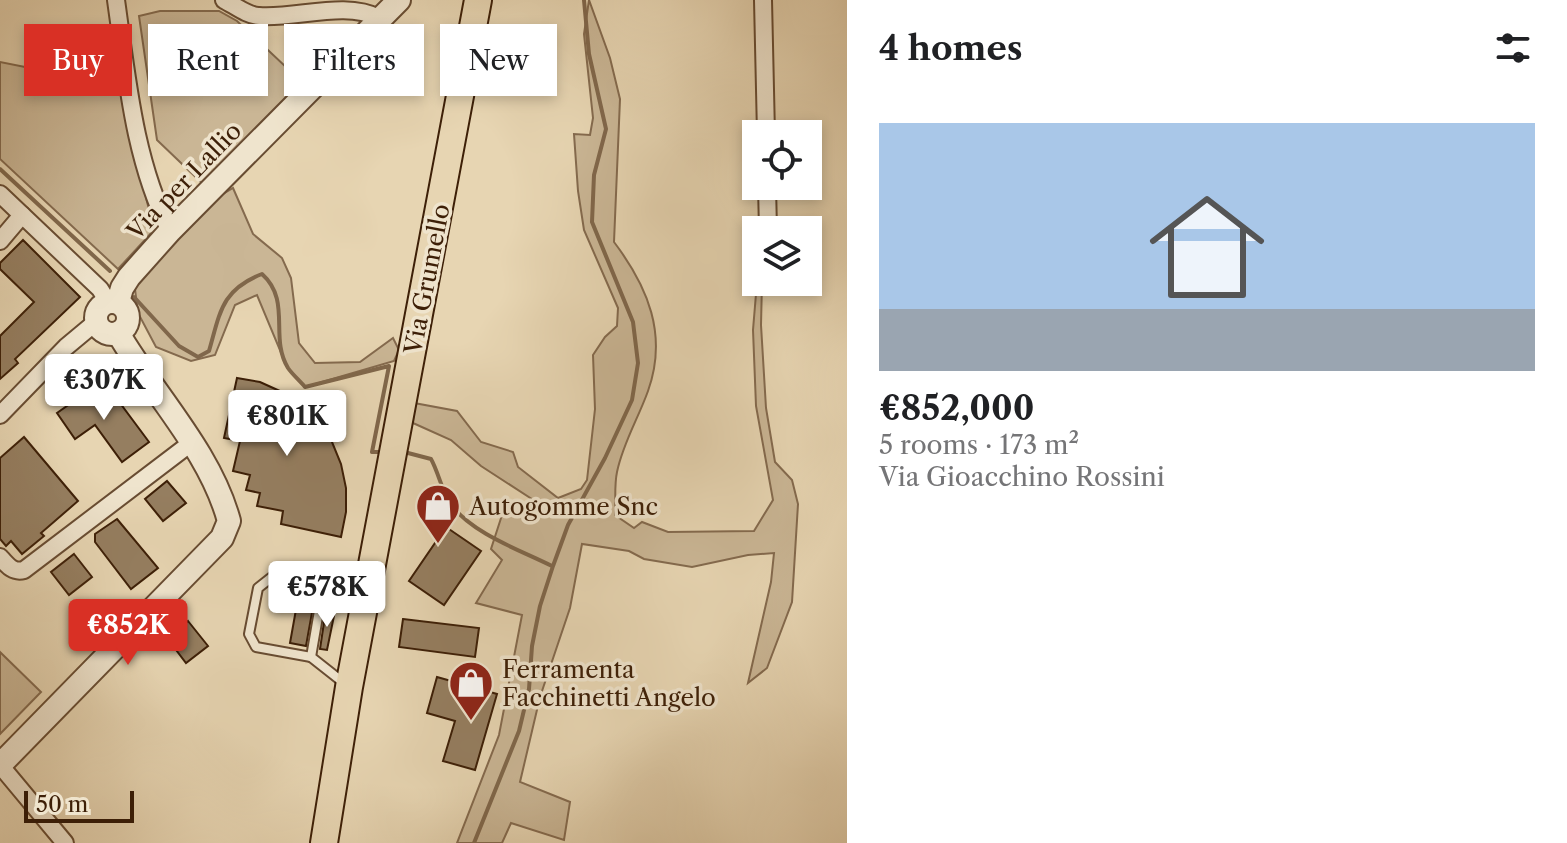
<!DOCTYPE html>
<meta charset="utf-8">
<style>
:root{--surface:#fff;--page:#f2f2f2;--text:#202124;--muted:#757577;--line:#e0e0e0;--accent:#d93025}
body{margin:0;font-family:"Libre Caslon Text",serif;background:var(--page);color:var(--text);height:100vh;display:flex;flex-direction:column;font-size:30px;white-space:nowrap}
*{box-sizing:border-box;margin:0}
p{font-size:26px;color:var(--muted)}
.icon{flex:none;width:44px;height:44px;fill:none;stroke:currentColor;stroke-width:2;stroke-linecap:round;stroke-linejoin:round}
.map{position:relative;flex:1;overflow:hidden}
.details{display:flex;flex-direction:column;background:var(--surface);width:720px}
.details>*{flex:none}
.top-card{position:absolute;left:24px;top:24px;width:702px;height:72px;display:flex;gap:16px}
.fabs{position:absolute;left:742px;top:120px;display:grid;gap:16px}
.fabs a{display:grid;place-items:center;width:80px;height:80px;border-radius:0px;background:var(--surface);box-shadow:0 4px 12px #0003;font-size:40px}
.scale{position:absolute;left:24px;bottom:20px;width:110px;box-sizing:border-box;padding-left:8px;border:4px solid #3d1f07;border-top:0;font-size:22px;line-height:28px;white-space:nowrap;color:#3d1f07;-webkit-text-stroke:6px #efe4cd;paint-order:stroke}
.price{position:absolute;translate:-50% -68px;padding:0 18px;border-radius:8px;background:#fff;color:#222;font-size:26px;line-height:52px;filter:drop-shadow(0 2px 4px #0008)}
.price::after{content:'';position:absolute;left:50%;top:48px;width:24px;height:18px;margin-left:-12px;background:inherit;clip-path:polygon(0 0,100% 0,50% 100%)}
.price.on{background:var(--accent);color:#fff}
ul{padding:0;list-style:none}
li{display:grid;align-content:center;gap:16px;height:424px;padding:0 32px}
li+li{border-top:2px solid var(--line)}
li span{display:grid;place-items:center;height:248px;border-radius:0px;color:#555}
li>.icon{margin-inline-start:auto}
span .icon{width:144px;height:144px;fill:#fffc;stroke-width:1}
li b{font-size:34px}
h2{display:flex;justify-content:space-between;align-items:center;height:96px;padding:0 32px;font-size:34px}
.tag{padding:0 28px;border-radius:0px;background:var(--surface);box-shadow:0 4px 12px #0003;font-size:28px;line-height:72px}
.tag.on{background:var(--accent);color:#fff}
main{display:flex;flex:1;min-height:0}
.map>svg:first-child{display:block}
.green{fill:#cab695;stroke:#846a4e;stroke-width:2}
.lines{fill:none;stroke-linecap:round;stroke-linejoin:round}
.stream{stroke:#80674b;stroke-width:4}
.building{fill:#957e60;stroke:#3d1f07;stroke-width:2}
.service-casing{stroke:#684c32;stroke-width:12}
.minor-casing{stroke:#684c32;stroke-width:20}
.tertiary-casing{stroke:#684c32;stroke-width:26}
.primary-casing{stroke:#3d1f07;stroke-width:30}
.service{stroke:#efe4cd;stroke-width:8}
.minor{stroke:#efe4cd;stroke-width:16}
.tertiary{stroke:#efe4cd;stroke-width:22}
.primary{stroke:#e7d5b2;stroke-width:26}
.labels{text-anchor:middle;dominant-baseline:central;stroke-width:7;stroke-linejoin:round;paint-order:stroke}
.street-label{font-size:24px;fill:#3d1f07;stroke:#efe4cd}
.poi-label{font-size:24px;fill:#3d1f07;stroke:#efe4cd;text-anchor:start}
</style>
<main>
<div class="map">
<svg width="847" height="843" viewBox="0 0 847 843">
<rect width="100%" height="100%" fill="#e7d5b2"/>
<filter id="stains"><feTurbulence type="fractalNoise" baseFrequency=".0025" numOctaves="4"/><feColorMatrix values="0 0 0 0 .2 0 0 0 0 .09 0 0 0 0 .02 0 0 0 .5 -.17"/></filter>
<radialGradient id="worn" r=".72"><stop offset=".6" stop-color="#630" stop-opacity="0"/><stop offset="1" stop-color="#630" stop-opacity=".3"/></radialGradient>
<g class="green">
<path d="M 589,0 L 610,58 L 620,99 L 614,242 C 648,287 668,335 648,391 C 638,419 623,443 617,472 C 614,486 616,501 615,515 L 634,528 L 642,522 L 668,532 L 754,531 L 773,500 L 756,406 L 753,330 L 757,282 L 762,282 L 761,325 L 766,408 L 775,462 L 792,480 L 798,504 L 792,602 L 767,668 L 748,683 L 771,582 L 774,553 L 748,555 L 692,567 L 644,559 L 629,551 L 582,544 L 570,608 L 540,697 L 520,782 L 570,802 L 564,840 L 511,823 L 502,843 L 457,843 L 499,735 L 522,615 L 476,603 L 502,560 L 491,549 L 503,512 L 532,514 L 538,503 L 481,466 L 451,440 L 413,423 L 414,403 L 457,411 L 481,442 L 513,452 L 518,467 L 558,498 L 581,489 L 587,480 L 595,409 L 593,355 L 605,337 L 617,326 L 618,308 L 584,230 L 578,191 L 574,134 L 590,135 L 593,118 L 584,34 Z"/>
<polygon points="160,11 219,11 237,21 304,84 203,184 157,140 139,16"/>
<polygon points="112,59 154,230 118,269 0,159 0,62 30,68"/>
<polygon points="233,188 253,234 282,258 291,278 299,343 315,363 360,362 393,338 399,350 394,361 305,387 287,367 257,295 235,305 215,355 191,361 156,347 138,313 134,281 213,200"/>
<polygon points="0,652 41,692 0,734"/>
</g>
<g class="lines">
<g class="stream">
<polyline points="0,169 110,271"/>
<path d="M 134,297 L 179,346 L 198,357 L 209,351 C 220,313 221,290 262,274 C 292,301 269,337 288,368 C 292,374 300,381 305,387 L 389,366 L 372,452 L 381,452"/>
<path d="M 408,453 L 431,459 C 438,471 444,497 451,505 C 475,535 518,549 552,566"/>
<polyline points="474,843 519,731 529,689 532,646 540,606 553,566 568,525 605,458 632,400 638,363 633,322 592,222 594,175 606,129 589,54 584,0"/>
</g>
</g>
<g class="building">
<polygon points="23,240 80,297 15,359 18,363 0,379 0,336 34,302 0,269 0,263"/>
<polygon points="237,378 260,382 282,392 302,405 319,422 332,442 341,464 346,488 346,512 341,537 281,524 283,511 257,506 260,493 246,490 250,475 233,471 240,441 224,438"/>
<polygon points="97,385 108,400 114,395 149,442 122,462 95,425 75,439 57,413"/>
<polygon points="24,437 78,501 41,533 44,536 22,554 11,541 6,546 0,539 0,458"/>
<polygon points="167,481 186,503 163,521 145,499"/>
<polygon points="117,519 158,568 131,589 95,542 95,534"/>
<polygon points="446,527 481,551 444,605 409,581"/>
<polygon points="74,554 92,577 69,595 51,572"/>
<polygon points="297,604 313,607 306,646 290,643"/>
<polygon points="326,609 335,611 327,650 320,649"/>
<polygon points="403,619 479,628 475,657 399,647"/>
<polygon points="188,621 208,646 186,663 167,638"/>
<polygon points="437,677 497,694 475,770 443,761 455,721 427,713"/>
</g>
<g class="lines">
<g class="service-casing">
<g id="service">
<polyline points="311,657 256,647 249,634 258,588 277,573 324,582"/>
<polyline points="344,683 311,657 324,582 364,588"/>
</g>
</g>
<g class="minor-casing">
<g id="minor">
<path d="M 116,0 C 127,77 134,161 170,231"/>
<path d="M 224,0 C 234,5 248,16 259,16 C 297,19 345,0 379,18"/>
<polyline points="763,0 766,134"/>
<polyline points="767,186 768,230"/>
<polyline points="0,194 100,289 108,302"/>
<polyline points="0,241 22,215"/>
<polyline points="0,415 66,347 96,322"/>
<path d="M 0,557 C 7,565 13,573 24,570 L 191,443"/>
<polyline points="0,765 65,843"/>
</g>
</g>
<g class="tertiary-casing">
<g id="tertiary">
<circle cx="112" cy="318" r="16"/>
<polyline points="118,302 122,288 129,277 170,231 399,0"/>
<path d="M 0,765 L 222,538 L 229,521 C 210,451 154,395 118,333"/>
</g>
</g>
<g class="primary-casing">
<polyline id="primary" points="324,843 349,687 478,0"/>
</g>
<use href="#service" class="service"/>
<use href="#minor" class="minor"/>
<use href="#tertiary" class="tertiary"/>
<use href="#primary" class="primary"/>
</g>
<defs>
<g id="shop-pin" transform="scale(2.3)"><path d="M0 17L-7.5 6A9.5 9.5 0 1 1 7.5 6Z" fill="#8f2418" stroke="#efe4cd"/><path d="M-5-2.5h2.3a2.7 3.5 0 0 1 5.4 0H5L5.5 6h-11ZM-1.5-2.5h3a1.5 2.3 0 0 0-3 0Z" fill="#fff"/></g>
</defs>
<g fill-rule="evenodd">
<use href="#shop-pin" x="438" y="506"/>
<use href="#shop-pin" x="471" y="683"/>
</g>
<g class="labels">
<g class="street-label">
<text transform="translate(184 181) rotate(-46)">Via per Lallio</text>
<text transform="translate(427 279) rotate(-79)">Via Grumello</text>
</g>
<g class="poi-label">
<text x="469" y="506">Autogomme Snc</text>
<text x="502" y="669">Ferramenta<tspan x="502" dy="28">Facchinetti Angelo</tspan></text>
</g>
</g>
<rect width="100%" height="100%" filter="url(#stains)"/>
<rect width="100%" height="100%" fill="url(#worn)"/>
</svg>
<div class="fabs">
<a><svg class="icon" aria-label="locate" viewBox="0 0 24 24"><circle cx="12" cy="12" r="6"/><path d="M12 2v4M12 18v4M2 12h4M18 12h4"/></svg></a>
<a><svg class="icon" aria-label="layers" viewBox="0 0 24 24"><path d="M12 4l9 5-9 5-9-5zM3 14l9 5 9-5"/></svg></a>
</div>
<div class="scale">50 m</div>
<b class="price" style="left:104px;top:422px">€307K</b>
<b class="price" style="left:287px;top:458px">€801K</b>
<b class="price" style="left:327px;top:629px">€578K</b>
<b class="price on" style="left:128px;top:667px">€852K</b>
<div class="top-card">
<a class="tag on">Buy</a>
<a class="tag">Rent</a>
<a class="tag">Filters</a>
<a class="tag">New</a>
</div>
</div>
<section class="details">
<h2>4 homes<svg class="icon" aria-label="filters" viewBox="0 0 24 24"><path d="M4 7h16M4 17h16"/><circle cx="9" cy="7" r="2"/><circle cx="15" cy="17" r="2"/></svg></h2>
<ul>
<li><span style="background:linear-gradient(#a9c7e8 75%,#9aa5b1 0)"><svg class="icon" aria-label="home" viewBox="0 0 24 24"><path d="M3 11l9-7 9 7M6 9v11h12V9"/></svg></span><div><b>€852,000</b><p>5 rooms · 173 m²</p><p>Via Gioacchino Rossini</p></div></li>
</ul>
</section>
</main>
